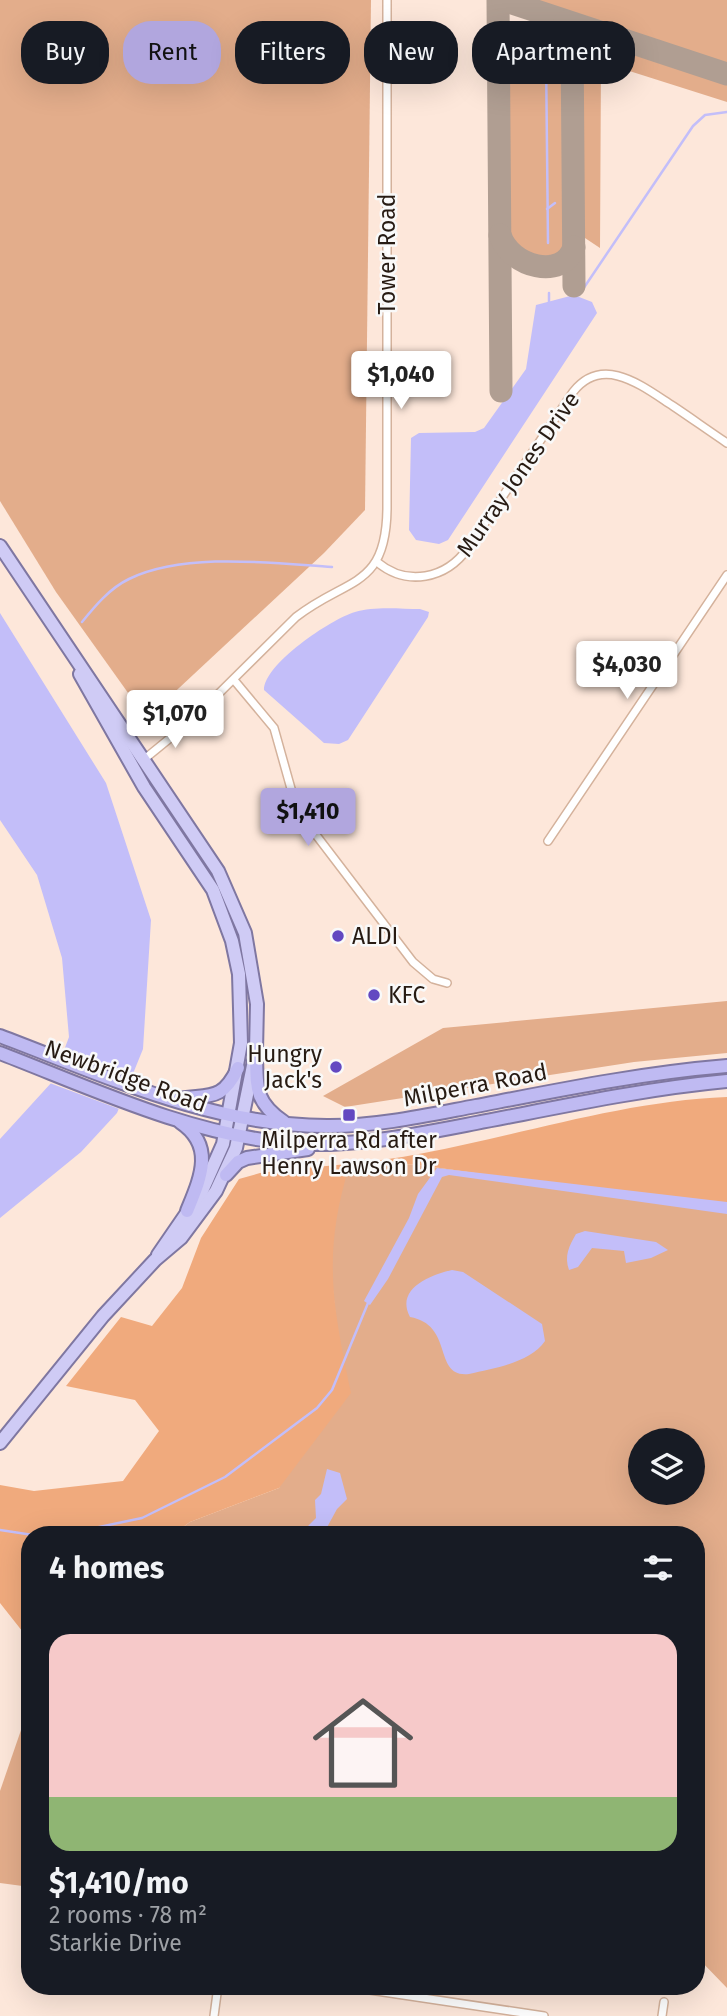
<!DOCTYPE html>
<meta charset="utf-8">
<style>
:root{--surface:#171b24;--page:#242831;--text:#f1f3f6;--muted:#9ea1a6;--line:#363941;--accent:#b1a6de}
body{margin:0;font-family:"Fira Sans",sans-serif;background:var(--page);color:var(--text);height:100vh;display:flex;flex-direction:column;font-size:26px;white-space:nowrap}
*{box-sizing:border-box;margin:0}
p{font-size:23px;color:var(--muted)}
.icon{flex:none;width:38px;height:38px;fill:none;stroke:currentColor;stroke-width:2;stroke-linecap:round;stroke-linejoin:round}
.map{position:relative;flex:1;overflow:hidden}
.drawer{position:absolute;left:21px;top:1526px;width:684px;height:469px;display:flex;flex-direction:column;background:var(--surface);border-radius:28px;box-shadow:0 7px 28px #0002}
.drawer>*{flex:none}
.banner{position:absolute;left:21px;top:21px;width:686px;height:63px;display:flex;gap:14px}
.buttons{position:absolute;left:628px;top:1428px;display:grid;gap:14px}
.buttons a{display:grid;place-items:center;width:77px;height:77px;border-radius:50%;background:var(--surface);box-shadow:0 7px 28px #0002;font-size:35px}
.price{position:absolute;translate:-50% -60px;padding:0 16px;border-radius:7px;background:#fff;color:#222;font-size:23px;line-height:46px;filter:drop-shadow(0 2px 4px #0008)}
.price::after{content:'';position:absolute;left:50%;top:42px;width:21px;height:16px;margin-left:-10px;background:inherit;clip-path:polygon(0 0,100% 0,50% 100%)}
.price.on{background:var(--accent);color:#111}
ul{padding:0;list-style:none}
li{display:grid;align-content:center;gap:14px;height:371px;padding:0 28px}
li+li{border-top:2px solid var(--line)}
li span{display:grid;place-items:center;height:217px;border-radius:21px;color:#555}
li>.icon{margin-inline-start:auto}
span .icon{width:126px;height:126px;fill:#fffc;stroke-width:1}
li b{font-size:30px}
h2{display:flex;justify-content:space-between;align-items:center;height:84px;padding:0 28px;font-size:30px}
.pill{padding:0 24px;border-radius:28px;background:var(--surface);box-shadow:0 7px 28px #0002;font-size:24px;line-height:63px}
.pill.on{background:var(--accent);color:#111}
.map>svg:first-child{display:block}
.green{fill:#e3ad8b;fill-rule:evenodd}
.forest{fill:#f0aa7d}
.water{fill:#c3bef9}
.pier{fill:#fde7da}
.lines{fill:none;stroke-linecap:round;stroke-linejoin:round}
.stream{stroke:#c3bef9;stroke-width:2.5}
.taxiway{stroke:#b09e92;stroke-width:23}
.minor-casing{stroke:#d4b29c;stroke-width:10}
.primary-casing{stroke:#7f77a1;stroke-width:16}
.trunk-casing{stroke:#7f77a1;stroke-width:16}
.minor{stroke:#fff;stroke-width:7}
.primary{stroke:#cfcbf5;stroke-width:12}
.trunk{stroke:#bfbaf2;stroke-width:12}
.poi-dot{fill:#6348c1;stroke:#f9f9f9;stroke-width:2.5}
.labels{text-anchor:middle;dominant-baseline:central;stroke-width:5;stroke-linejoin:round;paint-order:stroke}
.street-label{font-size:23px;fill:#271b13;stroke:#f9f9f9}
.poi-label{font-size:23px;fill:#271b13;stroke:#f9f9f9;text-anchor:start}
</style>
<div class="map">
<svg width="727" height="2016" viewBox="0 0 727 2016">
<rect width="100%" height="100%" fill="#fde7da"/>
<g class="green">
<polygon points="0,0 371,0 365,510 324,553 164,702 136,704 56,592 0,501"/>
<polygon points="536,0 727,0 727,65 540,5"/>
<path d="M 531,21 L 562,31 L 564,64 L 567,64 L 568,240 C 565,247 562,256 555,259 C 543,265 520,259 513,247 C 510,241 509,232 508,225 L 504,43 Z"/>
<polygon points="583,39 727,83 727,102 601,62 600,248 579,234 578,66 581,65"/>
<polygon points="727,1001 727,1053 634,1062 345,1107 323,1096 443,1028"/>
<path d="M 381,1163 L 419,1165 L 727,1209 L 727,1988 L 697,1957 L 696,1535 L 172,1535 L 190,1522 L 279,1488 L 336,1319 L 330,1261 L 338,1201 L 348,1167 ZM 640,1440 L 693,1440 L 693,1493 L 640,1493 Z"/>
<polygon points="30,1704 30,1887 0,1883 0,1791"/>
</g>
<path class="forest" d="M 727,1097 L 727,1209 L 419,1165 L 381,1163 L 349,1167 C 322,1255 333,1306 351,1393 L 279,1488 L 190,1522 L 172,1535 L 30,1535 L 30,1641 L 0,1603 L 0,1485 L 34,1491 L 123,1481 L 159,1431 L 135,1400 L 66,1386 L 121,1317 L 152,1326 L 182,1288 L 201,1238 L 239,1179 L 260,1173 C 314,1166 370,1164 424,1153 C 525,1134 624,1101 727,1097 Z"/>
<g class="water">
<polygon points="574,295 592,302 597,313 448,540 439,544 416,540 409,530 411,438 419,433 475,432 484,428 526,369 536,305"/>
<path d="M 420,609 L 429,612 L 428,617 L 348,740 L 339,744 L 324,743 L 264,690 C 264,664 331,619 355,612 C 374,606 401,609 420,609 Z"/>
<polygon points="0,613 106,783 151,920 143,1049 117,1113 81,1152 0,1218 0,1139 52,1082 69,1037 62,958 37,875 0,820"/>
<polygon points="437,1168 727,1202 727,1214 449,1175 442,1177 388,1279 370,1305 364,1301 409,1218 418,1194"/>
<path d="M 585,1231 L 656,1242 L 668,1250 L 651,1258 L 626,1263 L 624,1251 L 592,1248 L 578,1267 L 569,1270 C 564,1256 569,1246 576,1234 Z"/>
<path d="M 452,1270 L 463,1272 L 542,1324 L 545,1341 C 530,1363 494,1368 469,1374 C 432,1378 455,1325 410,1317 C 395,1289 430,1275 452,1270 Z"/>
<polygon points="327,1469 340,1473 347,1499 337,1509 325,1531 315,1529 307,1535 299,1535 316,1518 315,1500 321,1494"/>
</g>
<polygon class="pier" points="61,1048 136,1076 122,1110 47,1082"/>
<g class="lines">
<g class="stream">
<polyline points="546,55 548,243"/>
<polyline points="547,209 555,203"/>
<polyline points="579,295 693,126 705,115 727,112"/>
<polyline points="549,302 549,293"/>
<path d="M 82,622 C 95,606 110,588 129,579 C 185,552 271,563 332,567"/>
<polyline points="0,1530 33,1535"/>
<polyline points="61,1535 142,1518 225,1477 317,1408 332,1390 368,1303"/>
</g>
<g class="taxiway">
<polyline points="498,0 501,391"/>
<polyline points="503,0 727,74"/>
<polyline points="565,22 571,29 572,38 574,286"/>
<path d="M 500,235 C 510,267 563,281 574,247"/>
</g>
<g class="minor-casing">
<g id="minor">
<path d="M 377,562 C 407,587 446,579 468,548 L 573,392 C 603,354 642,386 673,406 C 691,418 709,431 727,443"/>
<polyline points="234,680 274,728 297,810 413,962 433,979 447,983"/>
<path d="M 142,761 L 191,721 L 296,617 C 347,577 386,589 387,509 L 387,0"/>
<polyline points="548,841 727,575"/>
<polyline points="343,1986 544,2016"/>
<polyline points="214,2016 218,1986"/>
<polyline points="662,2016 664,2002"/>
</g>
</g>
<g class="primary-casing">
<g id="primary">
<polyline points="0,546 218,871 245,933 257,1004 256,1051 236,1148 216,1191 181,1238 155,1260 103,1316 0,1443"/>
<polyline points="80,674 144,787 213,890 232,941 239,974 241,1043 223,1144 202,1191 158,1255"/>
</g>
</g>
<g class="trunk-casing">
<g id="trunk">
<path d="M 0,1036 C 106,1076 214,1127 330,1126 C 379,1126 428,1115 476,1106 C 559,1090 642,1073 727,1066"/>
<path d="M 256,1051 C 257,1086 253,1101 284,1122"/>
<path d="M 0,1053 C 91,1088 188,1134 287,1143 C 352,1148 414,1135 476,1123 C 560,1107 642,1089 727,1081"/>
<path d="M 179,1099 C 211,1094 222,1101 238,1068"/>
<path d="M 180,1122 C 216,1146 200,1179 187,1211"/>
<polyline points="226,1175 238,1162 247,1158 308,1149"/>
</g>
</g>
<use href="#minor" class="minor"/>
<use href="#primary" class="primary"/>
<use href="#trunk" class="trunk"/>
</g>
<g class="poi-dot">
<circle cx="338" cy="936" r="7"/>
<circle cx="374" cy="995" r="7"/>
<circle cx="336" cy="1067" r="7"/>
<rect x="342" y="1108" width="14" height="14" rx="3.5"/>
</g>
<g class="labels">
<g class="street-label">
<text transform="translate(387 254) rotate(-90)">Tower Road</text>
<text transform="translate(518 474) rotate(-55)">Murray Jones Drive</text>
<text transform="translate(126 1076) rotate(20)">Newbridge Road</text>
<text transform="translate(475 1085) rotate(-11)">Milperra Road</text>
</g>
<g class="poi-label">
<text x="352" y="936">ALDI</text>
<text x="388" y="995">KFC</text>
<text x="322" y="1054" text-anchor="end">Hungry<tspan x="322" dy="26">Jack's</tspan></text>
<text x="349" y="1140" text-anchor="middle">Milperra Rd after<tspan x="349" dy="26">Henry Lawson Dr</tspan></text>
</g>
</g>
</svg>
<div class="buttons">
<a><svg class="icon" aria-label="layers" viewBox="0 0 24 24"><path d="M12 4l9 5-9 5-9-5zM3 14l9 5 9-5"/></svg></a>
</div>
<b class="price" style="left:401px;top:411px">$1,040</b>
<b class="price" style="left:627px;top:701px">$4,030</b>
<b class="price" style="left:175px;top:750px">$1,070</b>
<b class="price on" style="left:308px;top:848px">$1,410</b>
<div class="banner">
<a class="pill">Buy</a>
<a class="pill on">Rent</a>
<a class="pill">Filters</a>
<a class="pill">New</a>
<a class="pill">Apartment</a>
</div>
<section class="drawer">
<h2>4 homes<svg class="icon" aria-label="filters" viewBox="0 0 24 24"><path d="M4 7h16M4 17h16"/><circle cx="9" cy="7" r="2"/><circle cx="15" cy="17" r="2"/></svg></h2>
<ul>
<li><span style="background:linear-gradient(#f6c9c9 75%,#8fb573 0)"><svg class="icon" aria-label="home" viewBox="0 0 24 24"><path d="M3 11l9-7 9 7M6 9v11h12V9"/></svg></span><div><b>$1,410/mo</b><p>2 rooms · 78 m²</p><p>Starkie Drive</p></div></li>
</ul>
</section>
</div>
